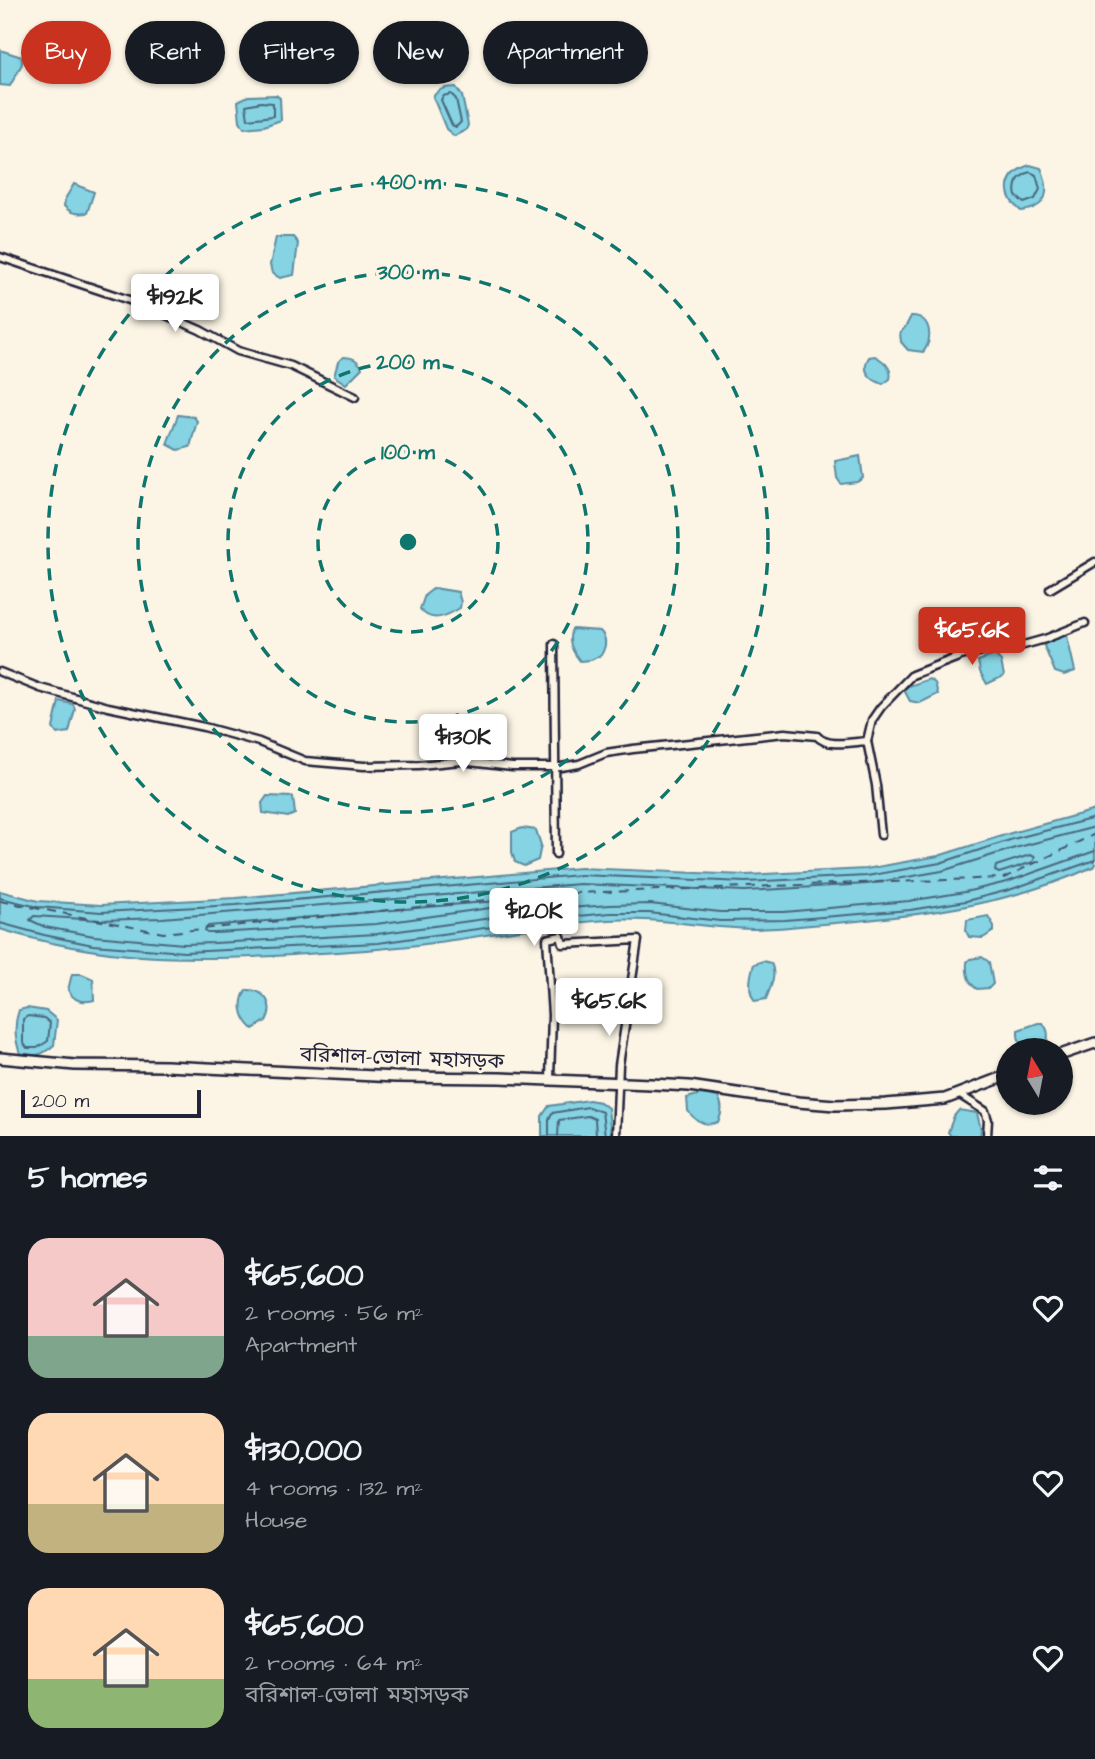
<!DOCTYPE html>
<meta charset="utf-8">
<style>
:root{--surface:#171b24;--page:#20242c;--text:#f1f3f6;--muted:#9ea1a6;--accent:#c8321e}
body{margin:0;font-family:"Architects Daughter","Noto Sans Bengali",sans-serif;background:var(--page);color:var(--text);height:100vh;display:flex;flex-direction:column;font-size:26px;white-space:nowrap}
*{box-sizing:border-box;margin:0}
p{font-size:23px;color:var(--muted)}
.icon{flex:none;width:38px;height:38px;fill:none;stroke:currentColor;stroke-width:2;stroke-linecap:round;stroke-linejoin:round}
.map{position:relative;height:1136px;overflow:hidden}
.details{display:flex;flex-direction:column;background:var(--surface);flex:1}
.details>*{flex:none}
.guide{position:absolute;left:21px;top:21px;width:700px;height:63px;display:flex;gap:14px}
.needle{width:46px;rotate:350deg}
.fabs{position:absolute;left:996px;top:1038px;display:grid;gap:14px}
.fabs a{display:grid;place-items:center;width:77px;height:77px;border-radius:50%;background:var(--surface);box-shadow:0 2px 5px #0004;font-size:35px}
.scale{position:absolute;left:21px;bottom:18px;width:180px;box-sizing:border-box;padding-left:7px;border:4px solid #22223b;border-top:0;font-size:19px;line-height:24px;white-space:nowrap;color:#22223b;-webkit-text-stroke:5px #fcf5e5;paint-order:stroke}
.price{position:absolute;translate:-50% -60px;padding:0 16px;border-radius:7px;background:#fff;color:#222;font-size:23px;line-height:46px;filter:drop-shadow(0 2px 4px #0008)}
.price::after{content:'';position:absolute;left:50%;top:42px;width:21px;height:16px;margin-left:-10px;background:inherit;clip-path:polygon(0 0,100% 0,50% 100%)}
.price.on{background:var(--accent);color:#fff}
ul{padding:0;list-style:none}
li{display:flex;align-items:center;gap:21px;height:175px;padding:0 28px}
li span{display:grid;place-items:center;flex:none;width:196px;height:140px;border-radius:21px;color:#555}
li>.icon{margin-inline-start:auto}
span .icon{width:84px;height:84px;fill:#fffc;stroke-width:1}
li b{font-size:30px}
h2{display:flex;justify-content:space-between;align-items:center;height:84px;padding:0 28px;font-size:30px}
.tag{padding:0 24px;border-radius:32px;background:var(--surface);box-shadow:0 2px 5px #0004;font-size:24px;line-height:63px}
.tag.on{background:var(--accent);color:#fff}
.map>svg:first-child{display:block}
.water{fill:#85d3e3;stroke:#5d8ca0;stroke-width:2}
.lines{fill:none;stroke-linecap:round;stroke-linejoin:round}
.shore{stroke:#4a697e;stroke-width:2}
.ferry{stroke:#40576d;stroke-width:2;stroke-dasharray:9 7;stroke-linecap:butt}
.minor-casing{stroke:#22223b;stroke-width:11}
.highway-casing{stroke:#22223b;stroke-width:14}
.minor{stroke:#fcf5e5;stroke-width:6}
.highway{stroke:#fcf5e5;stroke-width:9}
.ring{fill:none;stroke:#0f766e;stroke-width:3.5;stroke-dasharray:12 9}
.labels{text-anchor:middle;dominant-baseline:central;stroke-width:6;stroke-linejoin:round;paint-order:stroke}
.street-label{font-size:21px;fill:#22223b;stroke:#fcf5e5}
.centre{fill:#0f766e;stroke:#fcf5e5;stroke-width:3.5}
.ring-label{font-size:21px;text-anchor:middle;font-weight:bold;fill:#0f766e;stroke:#fcf5e5;stroke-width:6;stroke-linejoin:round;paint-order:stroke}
</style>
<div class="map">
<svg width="1095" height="1136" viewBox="0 0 1095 1136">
<rect width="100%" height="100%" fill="#fcf5e5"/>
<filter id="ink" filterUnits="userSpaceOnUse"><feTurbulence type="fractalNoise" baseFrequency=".0143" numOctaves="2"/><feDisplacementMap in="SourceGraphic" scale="14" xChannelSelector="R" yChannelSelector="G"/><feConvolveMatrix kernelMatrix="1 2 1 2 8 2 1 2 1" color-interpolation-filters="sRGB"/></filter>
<g filter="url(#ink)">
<g class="water">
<polygon points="0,50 22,57 22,64 10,86 0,85"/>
<path d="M 456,87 L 462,96 L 468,125 L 466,130 L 454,136 L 446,129 L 433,97 C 439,88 446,87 456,87 Z"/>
<polygon points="276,95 280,98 281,120 264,126 244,128 240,121 238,101 248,96"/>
<path d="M 1030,165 L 1041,168 C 1051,191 1048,208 1021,211 C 1000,194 1005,173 1030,165 Z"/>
<path d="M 74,184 L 94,192 L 87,213 C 77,214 71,214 64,206 L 65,199 Z"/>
<polygon points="276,237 293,237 298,243 294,275 280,278 272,273 270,265"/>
<path d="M 911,316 C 931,315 934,340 923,352 L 908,350 L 901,342 L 900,333 L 906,326 Z"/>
<path d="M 875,356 C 884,361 893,368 890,379 L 883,384 C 871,380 860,371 869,357 Z"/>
<path d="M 343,357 C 353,357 358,360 362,368 L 346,384 L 334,376 L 338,362 Z"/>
<polygon points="178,415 194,417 197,421 190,447 178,450 167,444"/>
<polygon points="860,456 863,478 857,482 841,484 837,478 835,461"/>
<path d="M 434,588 L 458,592 L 461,602 L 460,608 C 447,616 431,624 420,609 L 425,595 Z"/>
<path d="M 572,629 L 600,631 C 607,638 606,647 601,655 L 591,660 L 580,661 C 572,651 567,641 572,629 Z"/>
<polygon points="1061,634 1067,636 1075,671 1064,675 1055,672 1044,646 1046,640"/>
<polygon points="995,655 1001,661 1004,676 987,684 980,672 978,661"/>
<polygon points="929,679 935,683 938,694 920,703 910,701 904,690 906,687"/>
<polygon points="59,701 73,704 75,709 69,732 57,734 53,728"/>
<polygon points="267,796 293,797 295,814 288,817 263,813 262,803"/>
<path d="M 1095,810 L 1095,866 C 1012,904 926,915 835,923 C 808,925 780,929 752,929 C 704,928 656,917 608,920 C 546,924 486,936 425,944 C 381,950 337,952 292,955 C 187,961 101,961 0,929 L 0,891 L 38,901 L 101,905 L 236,898 L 580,868 L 745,875 L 866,869 L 938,856 L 1011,833 Z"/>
<polygon points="522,828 536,830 541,845 538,860 524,866 515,862 512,852 512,832"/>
<polygon points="988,916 994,926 994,931 983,938 969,937 966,931 967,920"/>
<path d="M 982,957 L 989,962 L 993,984 L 989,988 L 977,989 C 968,983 966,973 967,962 L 970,959 Z"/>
<path d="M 763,961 L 771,963 C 777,975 771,986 766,999 L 755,1001 C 747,991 750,976 754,964 Z"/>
<path d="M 72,974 L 82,974 L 93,979 L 94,1000 C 82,1003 74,1001 68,990 Z"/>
<path d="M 246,990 C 265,989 275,1005 266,1021 L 253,1029 C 241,1018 238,1004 246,990 Z"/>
<path d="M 27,1008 L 46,1011 L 57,1020 L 54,1045 C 43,1055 34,1058 20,1053 C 15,1040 14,1024 19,1010 Z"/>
<path d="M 1038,1023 L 1043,1023 C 1048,1030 1049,1034 1047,1042 C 1033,1048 1016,1050 1018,1030 Z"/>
<path d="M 701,1094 L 718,1097 C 723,1105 722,1114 718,1122 C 705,1127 696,1122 688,1111 L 687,1098 Z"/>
<polygon points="589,1100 600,1102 608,1108 611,1136 542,1136 542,1116 549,1106"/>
<polygon points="959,1110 977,1113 981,1130 980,1136 951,1136 948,1132 954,1116"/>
</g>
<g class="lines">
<g class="shore">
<polygon points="451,94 456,99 461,122 456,127 452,125 441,100 443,96"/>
<polygon points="261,102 273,103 273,116 248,119 246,105"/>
<path d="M 1030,172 L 1036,175 L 1040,189 L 1035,199 L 1024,203 L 1016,196 C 1013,184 1019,176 1030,172 Z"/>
<polyline points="1095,827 1015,848 942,871 867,884 745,891 580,884 162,918 100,920 34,916 30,920 45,927 94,936 184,944 215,943 377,934 555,909 610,905 650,904 720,912 784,912 909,901 965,892 1007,882 1095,851"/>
<polygon points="1030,855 1035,857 1033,862 999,873 995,871 996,866"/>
<polyline points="0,898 38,907 101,912 236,905 580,875 745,882 867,876 940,863 1013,839 1095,818"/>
<polygon points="497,901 500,904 497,907 376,924 215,933 207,933 205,930 208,926"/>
<polyline points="0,923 44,935 93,945 184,952 378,943 556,918 610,913 649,913 720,921 785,920 910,910 966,901 1009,890 1095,860"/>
<polygon points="28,1016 44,1018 50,1023 48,1041 37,1048 27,1048 23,1042 23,1019"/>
<polyline points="549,1136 549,1119 552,1113 588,1107 602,1112 605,1136"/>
<polyline points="558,1136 559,1120 588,1116 595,1119 596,1136"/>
</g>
<polyline class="ferry" points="0,901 163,933 546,894 1004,878 1095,834"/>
<g class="minor-casing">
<g id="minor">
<polyline points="0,257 141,304 200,330 238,351 291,366 355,397"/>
<polyline points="1050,589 1095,562"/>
<polyline points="554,644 556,854"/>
<path d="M 0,672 L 40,688 L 108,707 L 204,727 L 259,742 L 305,761 L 364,766 L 419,765 L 461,761 L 512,767 L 561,767 L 579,764 L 606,753 L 633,749 L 785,733 L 817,736 C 827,748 852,742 867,741 L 876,785 L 881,835"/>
<polyline points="867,741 872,720 881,707 912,675 961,656 1004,646 1013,648 1045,639 1085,623"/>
<polyline points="550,1079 552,1015 547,939 561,936 563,944 638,940 619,1065 616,1136"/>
<polyline points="960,1095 985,1111 988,1120 987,1136"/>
</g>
</g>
<g class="highway-casing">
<g id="highway">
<polyline points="1060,1055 1095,1043"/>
<polyline points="0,1058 75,1065 166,1066 396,1077 500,1078 651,1084 689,1086 798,1102 835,1105 886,1104 945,1099 1008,1075"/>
</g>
</g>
<use href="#minor" class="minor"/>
<use href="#highway" class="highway"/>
</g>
</g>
<g class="ring">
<circle cx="408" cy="542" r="90"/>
<circle cx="408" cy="542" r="180"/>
<circle cx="408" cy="542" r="270"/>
<circle cx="408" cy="542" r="360"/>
</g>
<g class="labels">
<g class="street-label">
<text transform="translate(402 1058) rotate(2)">বরিশাল-ভোলা মহাসড়ক</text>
</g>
</g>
<circle cx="408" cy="542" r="10" class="centre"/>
<g class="ring-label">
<text x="408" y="189">400 m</text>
<text x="408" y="279">300 m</text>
<text x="408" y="369">200 m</text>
<text x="408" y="459">100 m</text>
</g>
</svg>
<div class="fabs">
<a><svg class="needle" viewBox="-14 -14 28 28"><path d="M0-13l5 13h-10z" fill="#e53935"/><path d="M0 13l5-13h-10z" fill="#9ea1a6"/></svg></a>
</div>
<div class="scale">200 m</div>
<b class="price" style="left:175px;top:334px">$192K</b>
<b class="price on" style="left:972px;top:667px">$65.6K</b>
<b class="price" style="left:463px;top:774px">$130K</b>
<b class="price" style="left:534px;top:948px">$120K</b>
<b class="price" style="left:609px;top:1038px">$65.6K</b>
<div class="guide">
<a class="tag on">Buy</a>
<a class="tag">Rent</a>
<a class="tag">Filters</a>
<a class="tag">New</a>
<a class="tag">Apartment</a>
</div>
</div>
<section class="details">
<h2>5 homes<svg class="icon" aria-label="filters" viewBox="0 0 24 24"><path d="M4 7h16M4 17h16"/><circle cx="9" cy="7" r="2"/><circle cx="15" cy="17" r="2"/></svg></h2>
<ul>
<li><span style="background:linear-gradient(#f6c9c9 70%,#7fa58c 0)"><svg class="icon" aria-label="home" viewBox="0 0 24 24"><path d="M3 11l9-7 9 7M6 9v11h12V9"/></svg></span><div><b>$65,600</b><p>2 rooms · 56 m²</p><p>Apartment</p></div><svg class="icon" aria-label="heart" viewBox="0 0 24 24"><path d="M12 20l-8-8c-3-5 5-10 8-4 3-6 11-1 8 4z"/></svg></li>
<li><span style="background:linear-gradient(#ffd9b3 65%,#c2b280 0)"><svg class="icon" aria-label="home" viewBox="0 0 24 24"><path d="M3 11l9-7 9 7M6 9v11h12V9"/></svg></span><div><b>$130,000</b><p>4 rooms · 132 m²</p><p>House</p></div><svg class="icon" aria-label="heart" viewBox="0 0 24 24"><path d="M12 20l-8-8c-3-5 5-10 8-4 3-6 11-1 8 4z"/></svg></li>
<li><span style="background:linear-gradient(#ffd9b3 65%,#8fb573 0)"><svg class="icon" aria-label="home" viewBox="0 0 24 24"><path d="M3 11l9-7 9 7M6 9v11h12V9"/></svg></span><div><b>$65,600</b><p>2 rooms · 64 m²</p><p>বরিশাল-ভোলা মহাসড়ক</p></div><svg class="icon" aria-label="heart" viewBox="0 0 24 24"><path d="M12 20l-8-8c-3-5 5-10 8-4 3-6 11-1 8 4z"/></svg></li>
</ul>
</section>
